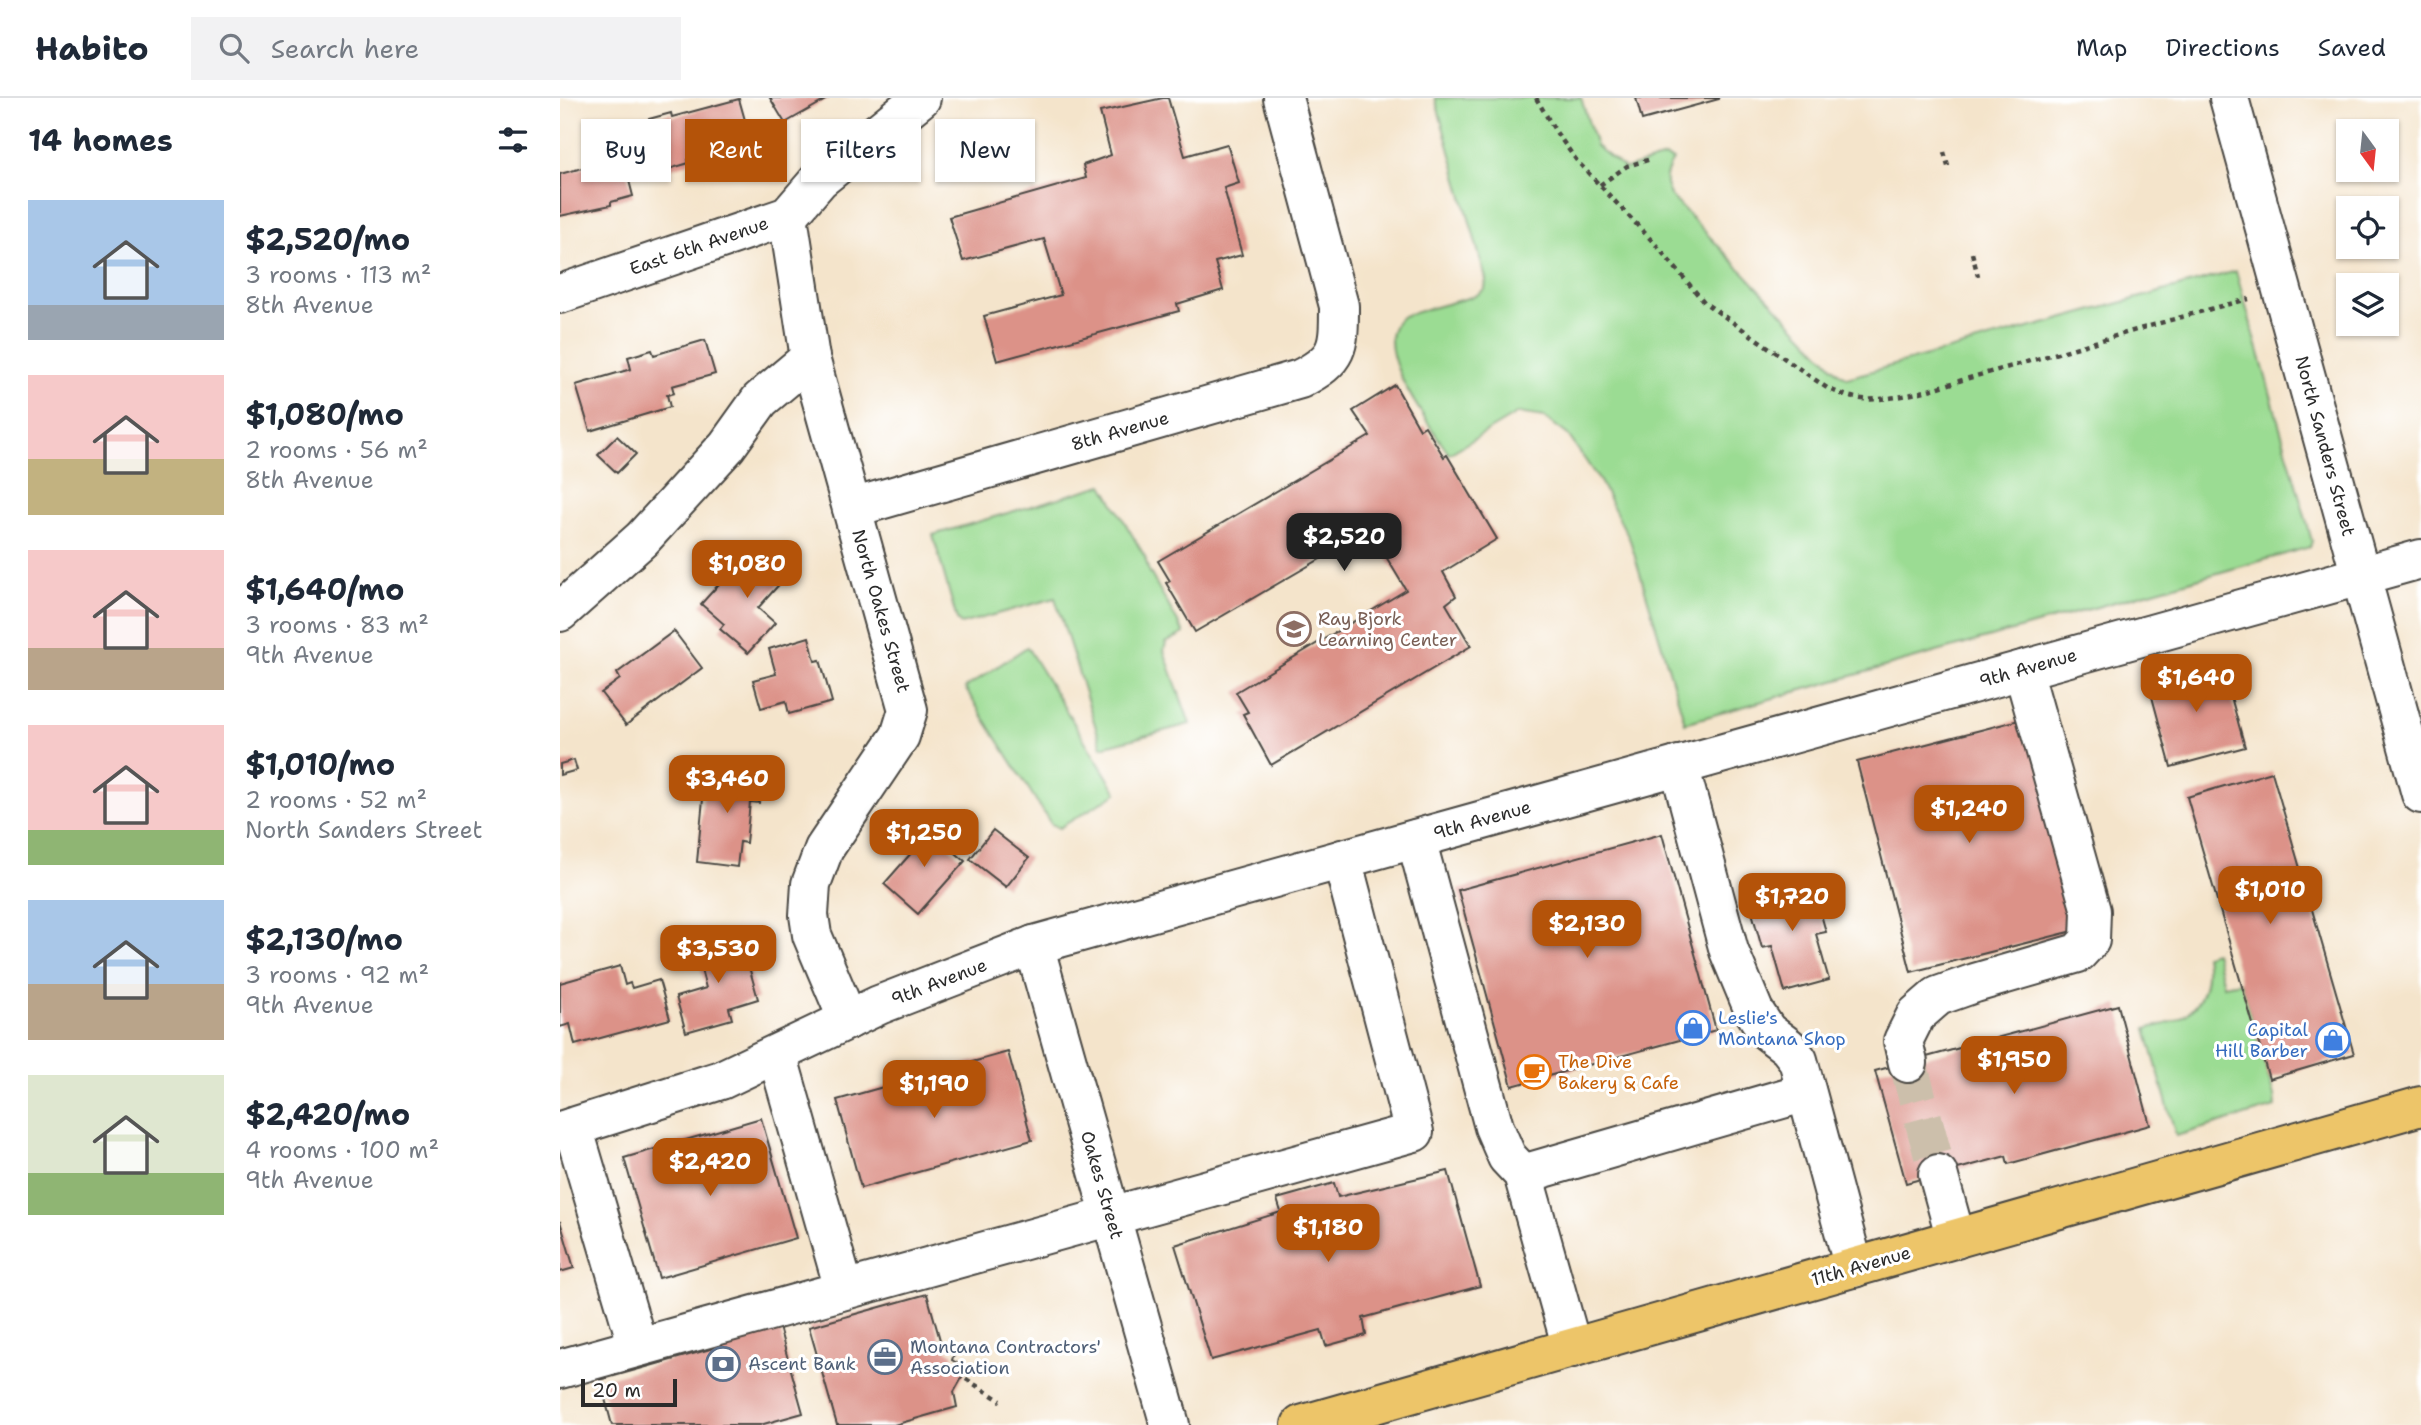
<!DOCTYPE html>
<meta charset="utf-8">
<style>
:root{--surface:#fff;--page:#f2f2f3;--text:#1f2937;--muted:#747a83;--line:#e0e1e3;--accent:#b45309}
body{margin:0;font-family:"Shantell Sans",sans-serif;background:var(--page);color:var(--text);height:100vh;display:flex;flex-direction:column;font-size:26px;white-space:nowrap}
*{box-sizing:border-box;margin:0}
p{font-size:23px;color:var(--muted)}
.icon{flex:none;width:38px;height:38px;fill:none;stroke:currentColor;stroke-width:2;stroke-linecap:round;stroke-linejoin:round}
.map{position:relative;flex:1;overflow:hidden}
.side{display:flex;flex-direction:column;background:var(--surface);width:560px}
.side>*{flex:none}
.banner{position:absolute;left:21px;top:21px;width:665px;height:63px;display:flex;gap:14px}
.needle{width:46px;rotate:165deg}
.tools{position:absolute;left:1776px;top:21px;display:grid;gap:14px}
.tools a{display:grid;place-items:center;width:63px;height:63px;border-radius:0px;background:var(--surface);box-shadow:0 2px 5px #0004;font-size:35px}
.scale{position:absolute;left:21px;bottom:18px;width:96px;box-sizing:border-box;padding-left:7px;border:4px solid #2b2b2b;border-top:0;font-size:19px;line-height:24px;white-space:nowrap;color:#2b2b2b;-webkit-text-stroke:5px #fff;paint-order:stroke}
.price{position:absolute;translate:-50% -60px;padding:0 16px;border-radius:14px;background:var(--accent);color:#fff;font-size:23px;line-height:46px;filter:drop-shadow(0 2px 4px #0008)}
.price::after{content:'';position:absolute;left:50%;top:42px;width:21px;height:16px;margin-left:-10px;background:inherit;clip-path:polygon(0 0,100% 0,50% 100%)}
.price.active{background:#222;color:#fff}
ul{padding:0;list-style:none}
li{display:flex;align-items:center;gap:21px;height:175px;padding:0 28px}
li span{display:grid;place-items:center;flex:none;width:196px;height:140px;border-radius:0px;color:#555}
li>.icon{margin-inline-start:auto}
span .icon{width:84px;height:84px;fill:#fffc;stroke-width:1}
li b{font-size:30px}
h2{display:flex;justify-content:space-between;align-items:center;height:84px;padding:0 28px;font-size:30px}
.chip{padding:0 24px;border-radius:0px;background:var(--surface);box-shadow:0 2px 5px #0004;font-size:24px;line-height:63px}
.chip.active{background:var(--accent);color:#fff}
header{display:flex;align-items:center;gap:42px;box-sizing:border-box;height:98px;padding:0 35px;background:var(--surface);border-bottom:2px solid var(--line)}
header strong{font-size:33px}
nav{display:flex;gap:38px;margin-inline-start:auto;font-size:24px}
.search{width:490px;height:63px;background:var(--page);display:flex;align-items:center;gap:18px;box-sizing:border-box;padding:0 24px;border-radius:0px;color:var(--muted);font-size:26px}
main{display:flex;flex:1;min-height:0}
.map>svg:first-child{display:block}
.green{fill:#9bdc93;stroke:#63845f;stroke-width:2}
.building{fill:#dc9288}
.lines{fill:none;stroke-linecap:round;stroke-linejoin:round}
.minor-tunnel{stroke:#ccbfab;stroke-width:38;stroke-dasharray:38 19;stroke-linecap:butt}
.minor-casing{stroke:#494743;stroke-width:42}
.highway-casing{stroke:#494743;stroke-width:42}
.path{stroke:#494743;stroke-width:4.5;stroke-dasharray:5 5;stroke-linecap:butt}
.minor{stroke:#fff;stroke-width:38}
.highway{stroke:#edc569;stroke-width:38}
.labels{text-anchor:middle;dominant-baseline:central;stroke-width:6;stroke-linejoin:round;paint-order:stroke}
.street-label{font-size:18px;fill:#2b2b2b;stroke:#fff}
.education-label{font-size:18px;fill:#785e54;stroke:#fff;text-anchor:start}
.shop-label{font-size:18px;fill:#366cbe;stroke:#fff;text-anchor:start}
.food-label{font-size:18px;fill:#c56008;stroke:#fff;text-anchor:start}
.service-label{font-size:18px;fill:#4e5e75;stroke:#fff;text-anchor:start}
</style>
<header>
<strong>Habito</strong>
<div class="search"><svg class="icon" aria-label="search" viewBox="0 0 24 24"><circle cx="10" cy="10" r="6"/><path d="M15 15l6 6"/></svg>Search here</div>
<nav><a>Map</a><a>Directions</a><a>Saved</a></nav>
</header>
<main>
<section class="side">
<h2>14 homes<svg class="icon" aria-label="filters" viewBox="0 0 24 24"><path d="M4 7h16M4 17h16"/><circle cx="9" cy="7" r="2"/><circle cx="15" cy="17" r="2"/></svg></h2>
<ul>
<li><span style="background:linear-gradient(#a9c7e8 75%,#9aa5b1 0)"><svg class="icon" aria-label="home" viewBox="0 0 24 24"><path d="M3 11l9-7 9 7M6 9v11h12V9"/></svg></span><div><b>$2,520/mo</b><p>3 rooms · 113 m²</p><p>8th Avenue</p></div></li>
<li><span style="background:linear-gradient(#f6c9c9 60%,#c2b280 0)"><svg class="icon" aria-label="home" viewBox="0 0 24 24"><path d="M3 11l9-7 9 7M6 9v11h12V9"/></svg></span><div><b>$1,080/mo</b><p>2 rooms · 56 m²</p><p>8th Avenue</p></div></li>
<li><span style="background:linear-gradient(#f6c9c9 70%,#b9a48a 0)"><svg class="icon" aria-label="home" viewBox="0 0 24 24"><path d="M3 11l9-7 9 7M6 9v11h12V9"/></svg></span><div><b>$1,640/mo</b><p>3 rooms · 83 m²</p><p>9th Avenue</p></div></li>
<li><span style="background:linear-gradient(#f6c9c9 75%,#8fb573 0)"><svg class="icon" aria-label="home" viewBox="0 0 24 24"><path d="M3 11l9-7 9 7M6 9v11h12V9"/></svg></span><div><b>$1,010/mo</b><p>2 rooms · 52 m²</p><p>North Sanders Street</p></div></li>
<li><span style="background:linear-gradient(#a9c7e8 60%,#b9a48a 0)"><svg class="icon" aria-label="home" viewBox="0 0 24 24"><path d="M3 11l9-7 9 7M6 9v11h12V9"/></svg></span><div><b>$2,130/mo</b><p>3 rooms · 92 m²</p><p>9th Avenue</p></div></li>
<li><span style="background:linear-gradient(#dfe7d0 70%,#8fb573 0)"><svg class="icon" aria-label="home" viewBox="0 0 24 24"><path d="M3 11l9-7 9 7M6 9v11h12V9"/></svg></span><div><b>$2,420/mo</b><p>4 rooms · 100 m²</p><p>9th Avenue</p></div></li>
</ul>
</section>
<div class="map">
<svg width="1861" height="1327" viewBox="0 0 1861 1327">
<rect width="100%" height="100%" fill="#fff"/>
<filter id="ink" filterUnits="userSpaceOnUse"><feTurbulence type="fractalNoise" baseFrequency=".0143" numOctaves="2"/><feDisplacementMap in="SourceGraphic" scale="14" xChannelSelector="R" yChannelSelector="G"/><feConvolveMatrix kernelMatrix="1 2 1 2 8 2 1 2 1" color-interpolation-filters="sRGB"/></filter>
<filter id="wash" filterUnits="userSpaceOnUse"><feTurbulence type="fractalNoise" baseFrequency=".00686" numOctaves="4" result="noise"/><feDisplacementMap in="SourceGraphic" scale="28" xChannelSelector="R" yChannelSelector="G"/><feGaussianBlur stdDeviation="1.57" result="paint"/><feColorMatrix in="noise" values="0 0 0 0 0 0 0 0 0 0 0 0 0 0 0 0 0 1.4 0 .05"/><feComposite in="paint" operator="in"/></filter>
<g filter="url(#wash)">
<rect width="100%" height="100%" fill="#f4e4cb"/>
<g class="green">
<path d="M 875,0 L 1021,0 L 1036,48 L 1065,71 L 1105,59 L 1113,62 C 1105,76 1103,83 1110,97 L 1278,274 L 1287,280 L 1676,173 L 1752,443 L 1750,449 L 1125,625 L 1070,442 L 1041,385 L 1008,337 L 984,319 L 958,315 L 889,356 C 871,328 804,245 843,218 L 915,198 L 925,191 L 926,181 Z"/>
<polygon points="543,387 585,459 588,471 624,535 606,545 604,553 630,626 542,649 495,500 401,526 397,522 373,437"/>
<polygon points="467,549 557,695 499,730 491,726 405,590"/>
<path d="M 1655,854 L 1663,887 L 1681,884 L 1714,998 L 1715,1009 L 1616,1038 L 1586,931 C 1596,928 1610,926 1619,921 C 1644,907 1649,883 1645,857 Z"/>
</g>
<g id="blocks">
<g class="building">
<polygon points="210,0 269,0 225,25"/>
<polygon points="603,0 608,0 625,58 667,46 679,85 664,90 682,157 655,164 663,192 617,206 619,213 437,263 424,218 501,197 484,141 403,163 389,119 526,80 523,67 551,57 540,14"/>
<polygon points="1076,0 1159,0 1159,1 1082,22"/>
<polygon points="179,1 192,47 146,60 145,57 128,62 129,65 92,76 81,36 93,33 89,21 111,15 112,19"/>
<polygon points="63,59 73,98 51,104 51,107 0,118 0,76"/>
<polygon points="145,242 155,276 112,288 114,295 107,297 110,309 30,333 16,287 71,271 68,259 92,252 94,257"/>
<polygon points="835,287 860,331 865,328 884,359 887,357 937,441 883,474 896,498 886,506 911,548 711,667 683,616 688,614 676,594 846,492 810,432 635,534 606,485 610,483 598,463 810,338 793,313"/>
<polygon points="57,338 76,356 57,375 38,357"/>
<polygon points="214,455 233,471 198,510 215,525 188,555 160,531 164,526 141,506 170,474 174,477 189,460 201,470"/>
<polygon points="114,533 142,570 66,627 41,595 60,581 57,575"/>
<polygon points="249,539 255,563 260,562 272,604 229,616 226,603 201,610 193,582 216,576 209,551"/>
<polygon points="1661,563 1685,649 1611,669 1588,584"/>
<polygon points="1467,620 1521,831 1351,874 1297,664"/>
<polygon points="14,662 17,672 0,677 0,666"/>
<polygon points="164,668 203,672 199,705 190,704 186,745 180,744 177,769 137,764 145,680 162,682"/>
<polygon points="1712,674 1794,956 1709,981 1627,699"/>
<polygon points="361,725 405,763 358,816 324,786 353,753 344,745"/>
<polygon points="433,732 469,760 446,789 410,761"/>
<polygon points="1102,736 1156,932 952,988 898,792"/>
<polygon points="1251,781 1266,834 1256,836 1269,882 1225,894 1212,848 1202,850 1188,800"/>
<polygon points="175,837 182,859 186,858 198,901 169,910 172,921 126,934 116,899 146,890 135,849"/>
<polygon points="60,868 65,887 70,885 72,890 99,882 110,921 15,947 10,926 0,929 0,885"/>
<polygon points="1558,907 1590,1027 1448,1066 1446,1058 1346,1085 1315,973"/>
<polygon points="448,954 472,1042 301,1090 277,1002"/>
<polygon points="201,1020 236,1140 99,1180 64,1060"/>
<polygon points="888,1073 920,1188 803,1220 806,1237 766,1248 761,1232 651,1262 615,1147 721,1114 717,1101 774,1085 778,1099"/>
<polygon points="0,1123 14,1170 0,1174"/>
<polygon points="367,1196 382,1249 394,1256 392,1262 407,1271 394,1294 397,1309 334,1327 277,1327 249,1229"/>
<polygon points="219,1229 243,1315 200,1327 52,1327 40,1282 154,1250 152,1241"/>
</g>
</g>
</g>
<g filter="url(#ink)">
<use href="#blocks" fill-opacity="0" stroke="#494743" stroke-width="2"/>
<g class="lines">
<polyline class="minor-tunnel" points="1348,965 1378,1076"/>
<g class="minor-casing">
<g id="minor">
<polyline points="1669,0 1861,696"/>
<polyline points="228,118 250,260 348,612 340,638 264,751 251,786 249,817 252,837 288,922"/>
<polyline points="0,196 228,118 259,82 361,0"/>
<path d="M 292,410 L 740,281 C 779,261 779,250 779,208 L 723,0"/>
<polyline points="0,514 82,441 167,348 200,302 250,260"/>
<polyline points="1119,667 1169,853 1194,913 1207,933 1228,949 1238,962 1294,1170"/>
<polyline points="856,741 934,1029 947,1059 963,1076 1012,1250"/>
<polyline points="474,847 610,1327"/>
<polyline points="217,956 284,1191"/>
<polyline points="1348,965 1343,943 1356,917 1378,898 1415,885 1518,855 1530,842 1531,813 1463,572"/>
<polyline points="13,1029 78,1249"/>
<polyline points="0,1033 161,982 319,907 474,847 1861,461"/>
<polyline points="963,1076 1246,994"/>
<polyline points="1378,1076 1396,1141"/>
<polyline points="0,1271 854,1034 782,761"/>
</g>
</g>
<g class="highway-casing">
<polyline id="highway" points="741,1327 1861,1008"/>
</g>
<g class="path">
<path d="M 976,0 L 996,34 L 1017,63 L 1096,147 L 1145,205 L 1267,290 C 1285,298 1299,303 1319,301 C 1355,299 1392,284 1427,275 C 1515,251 1601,223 1689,201"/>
<polyline points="1384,54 1389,72"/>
<polyline points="1040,87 1067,68 1091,61"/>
<polyline points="1412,155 1418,178"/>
<polyline points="406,1281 441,1303"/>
</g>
<use href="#minor" class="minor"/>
<use href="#highway" class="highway"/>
</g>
</g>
<defs>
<g id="school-ring" transform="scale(1.75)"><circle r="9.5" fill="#fff" stroke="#8d6e63" stroke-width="1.5"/><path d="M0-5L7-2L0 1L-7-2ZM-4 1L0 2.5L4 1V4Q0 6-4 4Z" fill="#8d6e63"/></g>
<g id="shop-ring" transform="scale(1.75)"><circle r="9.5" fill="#fff" stroke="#3f7fe0" stroke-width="1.5"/><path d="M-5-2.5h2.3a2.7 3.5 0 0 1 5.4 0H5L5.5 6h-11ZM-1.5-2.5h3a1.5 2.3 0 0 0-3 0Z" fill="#3f7fe0"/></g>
<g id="cafe-ring" transform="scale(1.75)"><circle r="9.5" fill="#fff" stroke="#e8710a" stroke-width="1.5"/><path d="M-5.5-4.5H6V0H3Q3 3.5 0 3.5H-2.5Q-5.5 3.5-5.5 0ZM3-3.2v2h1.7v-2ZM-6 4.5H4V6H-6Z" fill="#e8710a"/></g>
<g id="office-ring" transform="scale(1.75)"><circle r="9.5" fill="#fff" stroke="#5c6f8a" stroke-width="1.5"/><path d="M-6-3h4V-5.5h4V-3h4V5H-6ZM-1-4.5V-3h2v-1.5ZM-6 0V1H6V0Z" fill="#5c6f8a"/></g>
<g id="bank-ring" transform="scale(1.75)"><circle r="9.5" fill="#fff" stroke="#5c6f8a" stroke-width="1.5"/><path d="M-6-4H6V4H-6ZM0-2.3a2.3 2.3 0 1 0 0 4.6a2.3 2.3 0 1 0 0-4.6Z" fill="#5c6f8a"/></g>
</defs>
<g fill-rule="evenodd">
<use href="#school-ring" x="734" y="531"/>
<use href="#shop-ring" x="1133" y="930"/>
<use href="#shop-ring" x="1773" y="942"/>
<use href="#cafe-ring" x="974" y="974"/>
<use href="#office-ring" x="325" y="1259"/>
<use href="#bank-ring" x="163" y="1266"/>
</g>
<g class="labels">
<g class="street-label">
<text transform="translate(139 148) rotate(-19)">East 6th Avenue</text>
<text transform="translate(560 333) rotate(-16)">8th Avenue</text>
<text transform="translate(1765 348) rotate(75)">North Sanders Street</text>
<text transform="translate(321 513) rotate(74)">North Oakes Street</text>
<text transform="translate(1468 570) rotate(-16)">9th Avenue</text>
<text transform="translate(922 722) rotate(-16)">9th Avenue</text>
<text transform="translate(379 884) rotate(-21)">9th Avenue</text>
<text transform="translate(542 1087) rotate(74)">Oakes Street</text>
<text transform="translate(1301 1168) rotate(-16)">11th Avenue</text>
</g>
<g class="education-label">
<text x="758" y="521">Ray Bjork<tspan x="758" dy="21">Learning Center</tspan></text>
</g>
<g class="shop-label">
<text x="1158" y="920">Leslie's<tspan x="1158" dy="21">Montana Shop</tspan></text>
<text x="1748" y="932" text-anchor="end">Capital<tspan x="1748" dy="21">Hill Barber</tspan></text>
</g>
<g class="food-label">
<text x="998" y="964">The Dive<tspan x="998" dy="21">Bakery &amp; Cafe</tspan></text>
</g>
<g class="service-label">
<text x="350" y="1249">Montana Contractors'<tspan x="350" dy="21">Association</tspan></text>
<text x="188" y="1266">Ascent Bank</text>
</g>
</g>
</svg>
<div class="tools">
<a><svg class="needle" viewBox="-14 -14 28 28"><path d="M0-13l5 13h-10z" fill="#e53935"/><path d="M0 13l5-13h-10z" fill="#747a83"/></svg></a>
<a><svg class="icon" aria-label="locate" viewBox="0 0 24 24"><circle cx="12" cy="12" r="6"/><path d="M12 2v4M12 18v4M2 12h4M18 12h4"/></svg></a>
<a><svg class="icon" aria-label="layers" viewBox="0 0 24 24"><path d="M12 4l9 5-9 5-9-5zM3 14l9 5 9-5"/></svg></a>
</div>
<div class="scale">20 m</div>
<b class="price active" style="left:784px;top:475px">$2,520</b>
<b class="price" style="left:187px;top:502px">$1,080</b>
<b class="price" style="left:1636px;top:616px">$1,640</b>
<b class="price" style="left:167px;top:717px">$3,460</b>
<b class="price" style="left:1409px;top:747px">$1,240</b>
<b class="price" style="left:364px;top:771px">$1,250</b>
<b class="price" style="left:1710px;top:828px">$1,010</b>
<b class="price" style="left:1232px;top:835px">$1,720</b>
<b class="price" style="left:1027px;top:862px">$2,130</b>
<b class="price" style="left:158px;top:887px">$3,530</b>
<b class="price" style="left:1454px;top:998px">$1,950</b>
<b class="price" style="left:374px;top:1022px">$1,190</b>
<b class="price" style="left:150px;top:1100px">$2,420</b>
<b class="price" style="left:768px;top:1166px">$1,180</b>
<div class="banner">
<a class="chip">Buy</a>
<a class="chip active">Rent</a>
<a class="chip">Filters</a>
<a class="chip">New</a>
</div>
</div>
</main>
